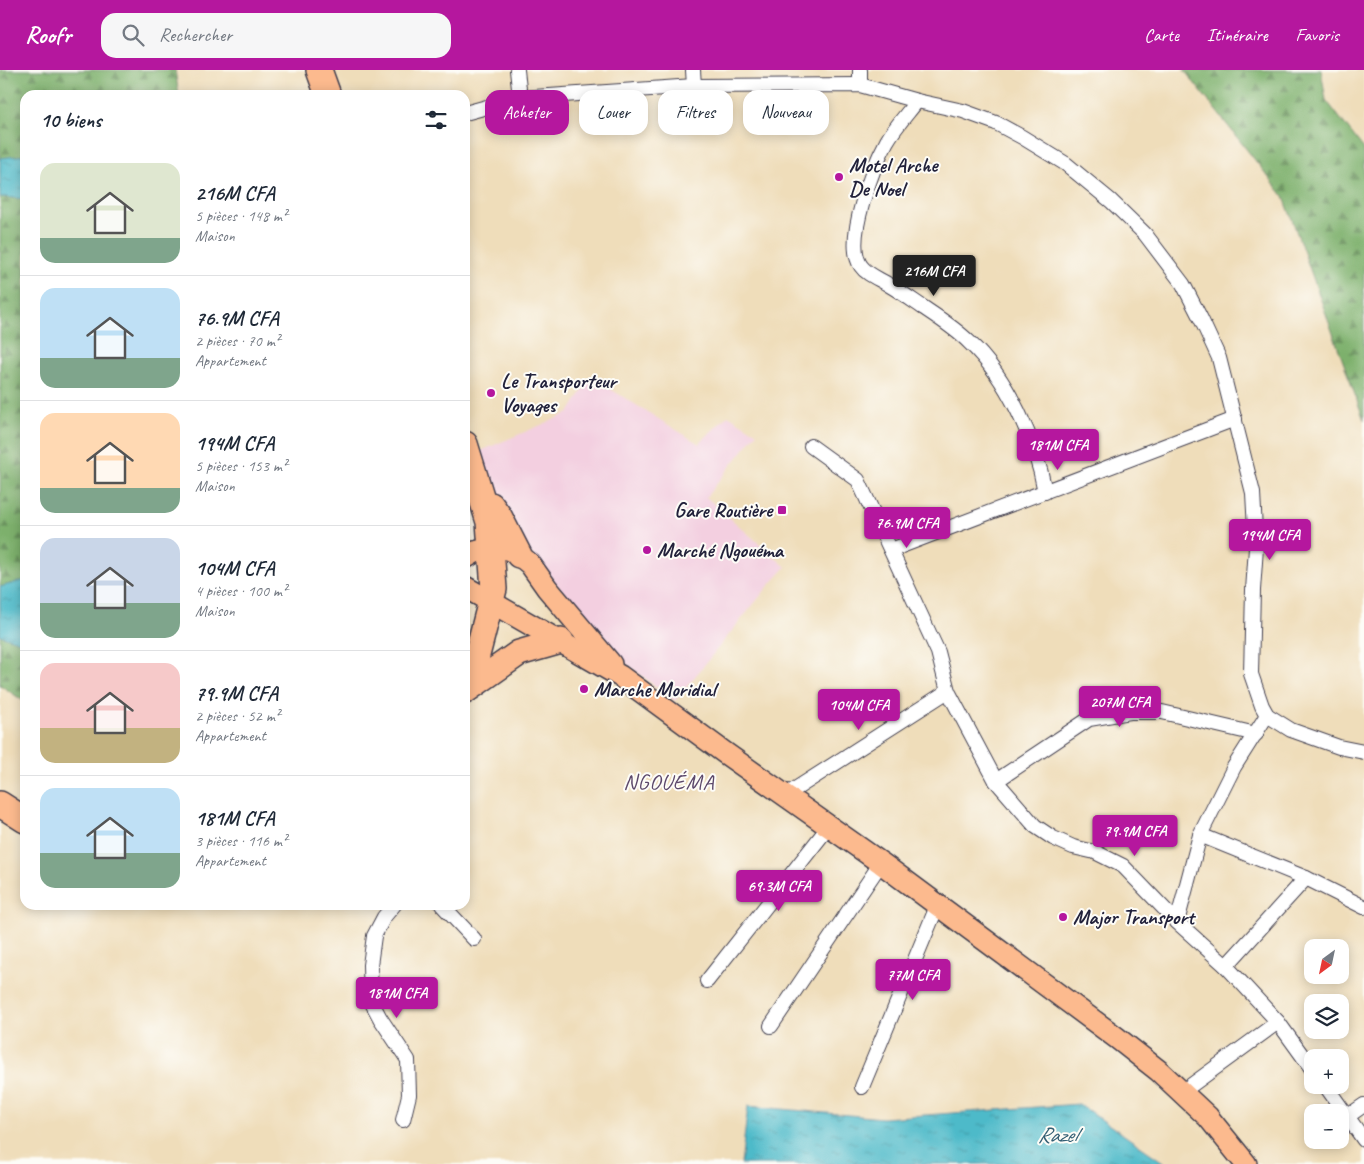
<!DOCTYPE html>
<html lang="fr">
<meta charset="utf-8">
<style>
:root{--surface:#fff;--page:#f6f6f7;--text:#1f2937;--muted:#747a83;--line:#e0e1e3;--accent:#b5179e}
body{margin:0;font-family:Caveat,sans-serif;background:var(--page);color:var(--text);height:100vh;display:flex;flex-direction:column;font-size:19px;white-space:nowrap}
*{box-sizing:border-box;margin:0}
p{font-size:16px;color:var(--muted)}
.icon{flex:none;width:28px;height:28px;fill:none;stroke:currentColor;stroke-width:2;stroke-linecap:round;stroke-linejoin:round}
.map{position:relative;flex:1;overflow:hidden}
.drawer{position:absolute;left:20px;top:20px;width:450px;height:820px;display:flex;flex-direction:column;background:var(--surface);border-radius:15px;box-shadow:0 2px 12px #0003}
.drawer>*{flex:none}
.banner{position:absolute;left:485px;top:20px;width:475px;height:45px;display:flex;gap:10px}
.needle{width:32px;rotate:213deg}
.tools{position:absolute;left:1304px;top:869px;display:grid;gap:10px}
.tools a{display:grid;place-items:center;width:45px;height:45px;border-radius:10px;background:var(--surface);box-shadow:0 2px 12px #0003;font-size:25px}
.price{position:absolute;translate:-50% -42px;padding:0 11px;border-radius:5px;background:var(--accent);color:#fff;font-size:16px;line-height:32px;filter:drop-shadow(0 1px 2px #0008)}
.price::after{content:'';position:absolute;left:50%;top:30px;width:15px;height:11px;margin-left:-8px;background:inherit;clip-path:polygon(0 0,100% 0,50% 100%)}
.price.current{background:#222;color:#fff}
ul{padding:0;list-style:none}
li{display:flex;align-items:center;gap:15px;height:125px;padding:0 20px}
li+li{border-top:1px solid var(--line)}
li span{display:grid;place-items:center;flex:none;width:140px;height:100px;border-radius:15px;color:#555}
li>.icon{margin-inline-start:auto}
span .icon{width:60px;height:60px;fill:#fffc;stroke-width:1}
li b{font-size:21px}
h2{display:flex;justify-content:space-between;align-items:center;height:60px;padding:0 20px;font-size:21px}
.tag{padding:0 18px;border-radius:15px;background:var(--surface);box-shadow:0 2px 12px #0003;font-size:18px;line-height:45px}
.tag.current{background:var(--accent);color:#fff}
header{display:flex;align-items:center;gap:30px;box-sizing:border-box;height:70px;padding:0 25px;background:var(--accent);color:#fff}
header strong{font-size:24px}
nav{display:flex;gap:28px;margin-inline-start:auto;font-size:18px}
.search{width:350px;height:45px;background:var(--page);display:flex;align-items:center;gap:12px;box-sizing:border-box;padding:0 18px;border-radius:15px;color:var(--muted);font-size:19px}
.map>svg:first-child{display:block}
.built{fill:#f3cfe0}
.forest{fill:url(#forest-firs);stroke:#506954}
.water{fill:url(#water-ripples);stroke:#386e82}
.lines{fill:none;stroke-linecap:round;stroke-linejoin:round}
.street-casing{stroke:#413e4e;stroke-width:16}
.primary-casing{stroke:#413e4e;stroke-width:24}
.highway-casing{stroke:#413e4e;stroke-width:28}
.street{stroke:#fff;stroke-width:14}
.primary{stroke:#fcba8e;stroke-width:21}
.highway{stroke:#fcba8e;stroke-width:25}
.poi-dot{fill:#b5179e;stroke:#fdfcf7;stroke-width:2}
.labels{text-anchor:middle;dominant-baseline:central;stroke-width:4;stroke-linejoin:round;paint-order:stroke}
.poi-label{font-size:21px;font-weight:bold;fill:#22223b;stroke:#fdfcf7;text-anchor:start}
.neighbourhood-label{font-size:22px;letter-spacing:1px;fill:#5c486b;stroke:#fdfcf7}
.water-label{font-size:22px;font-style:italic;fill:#345f74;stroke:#fdfcf7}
</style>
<header>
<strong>Roofr</strong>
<div class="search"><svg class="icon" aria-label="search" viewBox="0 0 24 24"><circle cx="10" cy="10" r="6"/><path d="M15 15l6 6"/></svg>Rechercher</div>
<nav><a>Carte</a><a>Itinéraire</a><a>Favoris</a></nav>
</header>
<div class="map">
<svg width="1364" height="1094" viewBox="0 0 1364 1094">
<defs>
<pattern id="forest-firs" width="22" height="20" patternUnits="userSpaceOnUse" patternTransform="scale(1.25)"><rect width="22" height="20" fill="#7db06c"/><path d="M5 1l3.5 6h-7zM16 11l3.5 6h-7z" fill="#668f5a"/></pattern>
<pattern id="water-ripples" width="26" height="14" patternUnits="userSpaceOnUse" patternTransform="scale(1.25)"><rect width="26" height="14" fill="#4ebac9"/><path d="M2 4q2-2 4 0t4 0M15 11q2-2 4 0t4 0" fill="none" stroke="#4097a4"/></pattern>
</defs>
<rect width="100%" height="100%" fill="#fdfcf7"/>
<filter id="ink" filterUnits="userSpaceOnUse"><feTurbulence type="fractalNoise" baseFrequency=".02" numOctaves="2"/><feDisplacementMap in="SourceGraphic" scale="10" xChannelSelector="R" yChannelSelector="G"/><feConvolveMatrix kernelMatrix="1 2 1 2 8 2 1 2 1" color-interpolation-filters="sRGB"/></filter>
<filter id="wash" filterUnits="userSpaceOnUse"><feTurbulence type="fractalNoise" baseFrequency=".0096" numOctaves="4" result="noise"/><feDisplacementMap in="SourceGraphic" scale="20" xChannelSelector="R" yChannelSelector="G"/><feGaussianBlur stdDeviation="1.12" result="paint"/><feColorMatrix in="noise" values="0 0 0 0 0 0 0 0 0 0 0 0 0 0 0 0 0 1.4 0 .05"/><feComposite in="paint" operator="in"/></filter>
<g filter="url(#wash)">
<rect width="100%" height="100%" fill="#efddba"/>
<polygon class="built" points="591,307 699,374 728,345 757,363 706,427 786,497 766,519 675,631 616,586 514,463 476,383 569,343"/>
<g class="forest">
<polygon points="0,0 175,0 179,25 25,25 25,632 0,615"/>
<polygon points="1184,0 1321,0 1326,30 1364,79 1364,350 1284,127"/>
</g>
<g class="water">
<polygon points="25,85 25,129 0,127 0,88"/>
<polygon points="25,510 25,577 23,573 0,565 0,517"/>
<polygon points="1079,1034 1166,1094 741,1094 748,1036 883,1048"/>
</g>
</g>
<g filter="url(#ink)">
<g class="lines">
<g class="street-casing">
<g id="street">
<polyline points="517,0 520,28"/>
<polyline points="693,0 694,16"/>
<polyline points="860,15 860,0"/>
<path d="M 917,31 C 907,44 895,57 887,71 C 874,95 843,171 861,196 C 867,205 880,209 889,215 C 901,222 912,230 924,238 C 939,248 956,259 969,272 C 1007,307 1036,371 1045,422"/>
<polyline points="465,43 520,28 694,16 860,15 917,31 963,41 996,53 1022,67 1066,94 1111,131 1145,164 1183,214 1201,249 1219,288 1253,423 1256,478 1253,520 1251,604 1262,636 1267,645 1291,660 1339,677 1364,682"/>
<polyline points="811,376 858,410 938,582 948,621 996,711 1035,756 1053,768 1073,777 1095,782 1123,796 1177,852 1200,765 1234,697 1267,645"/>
<polyline points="891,480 1235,349"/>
<polyline points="996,711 1089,649 1130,642 1162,642 1256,664"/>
<polyline points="786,725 948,621"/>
<polyline points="1200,765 1306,808 1364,837"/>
<polyline points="394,835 384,847 374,866 370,895 371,931 380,948 408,990 409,1025 403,1050"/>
<polyline points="442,835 474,869"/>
<polyline points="1177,852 1226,896 1278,952 1312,999"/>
<polyline points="1226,896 1306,808"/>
<polyline points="707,911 830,755"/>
<polyline points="771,956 881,793"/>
<polyline points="1325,1015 1364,1070"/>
<polyline points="862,1017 938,834"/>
<polyline points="1182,1022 1278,952"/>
<polyline points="1348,1046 1364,1035"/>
</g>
</g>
<g class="primary-casing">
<g id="primary">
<polyline points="465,488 475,482 492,478 506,478 519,485 530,494 547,518 611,594"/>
<polyline points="465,517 620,606 725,683 881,793 1117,968 1159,1001 1208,1047 1246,1094"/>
</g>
</g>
<g class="highway-casing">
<g id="highway">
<polyline points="319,0 328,25"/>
<polyline points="465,374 489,452 494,519 475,593 465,615"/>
<polyline points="491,435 499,446 519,485"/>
<polyline points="465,621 519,583 561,571"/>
<polyline points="0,734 25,750"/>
</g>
</g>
<use href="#street" class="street"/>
<use href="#primary" class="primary"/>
<use href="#highway" class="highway"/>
</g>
</g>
<g class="poi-dot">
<circle cx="839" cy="107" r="5"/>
<circle cx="491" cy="323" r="5"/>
<rect x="777" y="435" width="10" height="10" rx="2.5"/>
<circle cx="647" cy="480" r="5"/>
<circle cx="584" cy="619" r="5"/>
<circle cx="1063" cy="847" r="5"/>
</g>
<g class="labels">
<g class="poi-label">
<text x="849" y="95">Motel Arche<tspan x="849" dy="24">De Noel</tspan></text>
<text x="501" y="311">Le Transporteur<tspan x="501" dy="24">Voyages</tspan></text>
<text x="772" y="440" text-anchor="end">Gare Routière</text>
<text x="657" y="480">Marché Ngouéma</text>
<text x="594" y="619">Marche Moridial</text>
<text x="1073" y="847">Major Transport</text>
</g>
<g class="neighbourhood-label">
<text x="669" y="712">NGOUÉMA</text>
</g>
<g class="water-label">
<text x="1057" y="1065">Razel</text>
</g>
</g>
</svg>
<div class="tools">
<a><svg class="needle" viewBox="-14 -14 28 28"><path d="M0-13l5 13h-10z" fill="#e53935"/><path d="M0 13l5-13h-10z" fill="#747a83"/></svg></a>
<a><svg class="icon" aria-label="layers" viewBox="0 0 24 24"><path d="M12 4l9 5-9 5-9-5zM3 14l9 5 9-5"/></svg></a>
<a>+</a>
<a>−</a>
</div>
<b class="price current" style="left:934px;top:227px">216M CFA</b>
<b class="price" style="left:1058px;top:401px">181M CFA</b>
<b class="price" style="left:907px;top:479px">76.9M CFA</b>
<b class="price" style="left:1270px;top:491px">194M CFA</b>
<b class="price" style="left:1120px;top:658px">207M CFA</b>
<b class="price" style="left:859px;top:661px">104M CFA</b>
<b class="price" style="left:1135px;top:787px">79.9M CFA</b>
<b class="price" style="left:779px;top:842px">69.3M CFA</b>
<b class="price" style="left:913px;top:931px">77M CFA</b>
<b class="price" style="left:397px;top:949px">181M CFA</b>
<div class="banner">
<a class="tag current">Acheter</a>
<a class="tag">Louer</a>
<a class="tag">Filtres</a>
<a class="tag">Nouveau</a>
</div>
<section class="drawer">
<h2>10 biens<svg class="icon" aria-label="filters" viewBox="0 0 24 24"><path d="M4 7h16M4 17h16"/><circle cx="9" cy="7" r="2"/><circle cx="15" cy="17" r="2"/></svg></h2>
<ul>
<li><span style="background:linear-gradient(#dfe7d0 75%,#7fa58c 0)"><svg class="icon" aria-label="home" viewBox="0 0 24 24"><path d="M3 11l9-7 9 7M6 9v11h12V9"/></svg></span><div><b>216M CFA</b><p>5 pièces · 148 m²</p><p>Maison</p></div></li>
<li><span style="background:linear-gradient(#bfe0f5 70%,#7fa58c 0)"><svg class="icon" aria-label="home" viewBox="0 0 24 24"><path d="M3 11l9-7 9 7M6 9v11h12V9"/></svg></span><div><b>76.9M CFA</b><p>2 pièces · 70 m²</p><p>Appartement</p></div></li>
<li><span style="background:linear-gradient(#ffd9b3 75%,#7fa58c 0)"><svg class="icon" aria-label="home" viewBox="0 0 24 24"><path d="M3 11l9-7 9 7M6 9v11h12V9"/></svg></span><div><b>194M CFA</b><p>5 pièces · 153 m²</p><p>Maison</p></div></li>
<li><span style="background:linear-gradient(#c9d6e8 65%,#7fa58c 0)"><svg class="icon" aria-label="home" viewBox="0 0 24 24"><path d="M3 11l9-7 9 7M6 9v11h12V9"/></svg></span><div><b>104M CFA</b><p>4 pièces · 100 m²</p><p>Maison</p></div></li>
<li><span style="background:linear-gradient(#f6c9c9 65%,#c2b280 0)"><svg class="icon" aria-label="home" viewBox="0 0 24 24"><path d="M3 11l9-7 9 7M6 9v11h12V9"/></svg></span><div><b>79.9M CFA</b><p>2 pièces · 52 m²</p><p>Appartement</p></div></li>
<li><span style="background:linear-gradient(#bfe0f5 65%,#7fa58c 0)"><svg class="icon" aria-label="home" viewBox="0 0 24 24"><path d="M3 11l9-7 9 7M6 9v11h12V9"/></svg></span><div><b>181M CFA</b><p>3 pièces · 116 m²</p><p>Appartement</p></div></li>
</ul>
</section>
</div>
